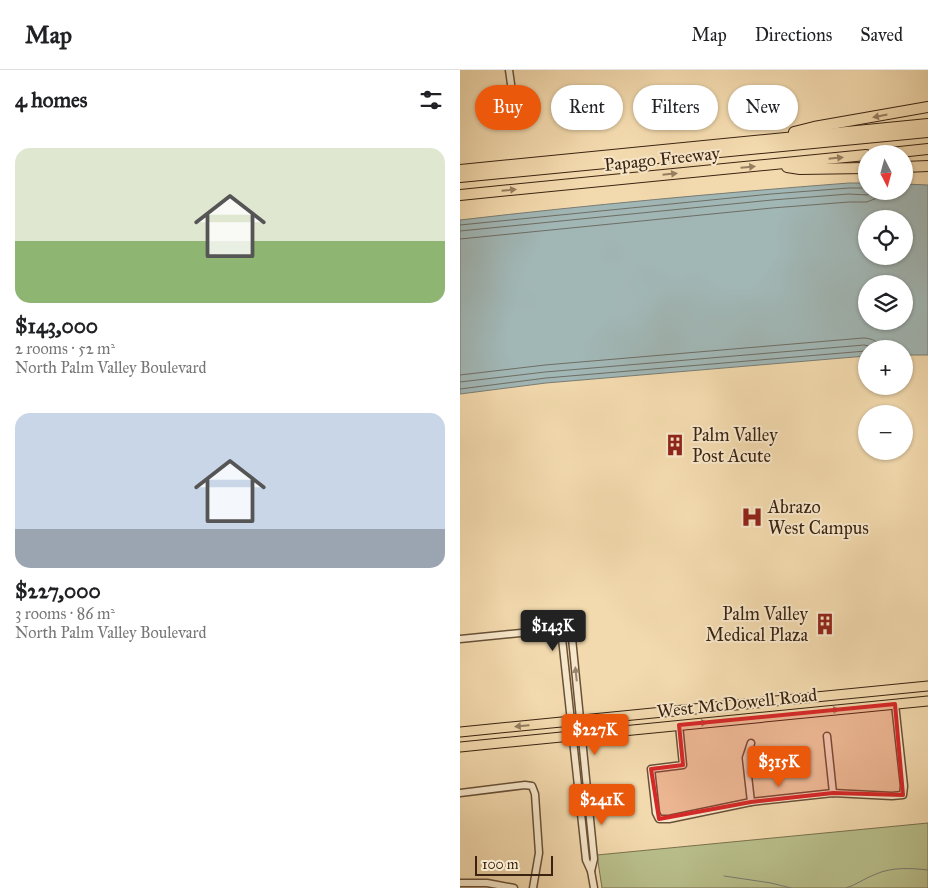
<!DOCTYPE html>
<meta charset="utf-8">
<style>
:root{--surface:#fff;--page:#f6f6f6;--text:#202124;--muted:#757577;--line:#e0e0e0;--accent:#ea580c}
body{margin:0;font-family:"IM FELL Great Primer",serif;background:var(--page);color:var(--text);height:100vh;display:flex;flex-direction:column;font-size:19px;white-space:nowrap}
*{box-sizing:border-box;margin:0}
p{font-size:16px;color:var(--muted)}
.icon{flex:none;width:28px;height:28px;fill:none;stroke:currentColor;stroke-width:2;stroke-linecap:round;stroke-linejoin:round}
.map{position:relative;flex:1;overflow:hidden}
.drawer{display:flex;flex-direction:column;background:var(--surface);width:460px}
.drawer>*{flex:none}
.hud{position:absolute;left:15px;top:15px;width:378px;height:45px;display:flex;gap:10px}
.needle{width:32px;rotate:174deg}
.tools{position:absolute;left:398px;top:75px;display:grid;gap:10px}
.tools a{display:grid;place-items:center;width:55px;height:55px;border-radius:50%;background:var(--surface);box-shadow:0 1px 4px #0004;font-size:25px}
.scale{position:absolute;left:15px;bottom:12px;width:78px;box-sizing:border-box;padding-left:5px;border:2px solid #3a2311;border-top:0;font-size:14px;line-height:18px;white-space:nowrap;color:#3a2311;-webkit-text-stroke:4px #f7e7ca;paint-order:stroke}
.price{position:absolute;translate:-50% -42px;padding:0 11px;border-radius:5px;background:var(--accent);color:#fff;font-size:16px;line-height:32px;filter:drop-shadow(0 1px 2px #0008)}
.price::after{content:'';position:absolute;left:50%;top:30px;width:15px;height:11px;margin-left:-8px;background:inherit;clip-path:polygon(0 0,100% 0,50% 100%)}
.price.active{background:#222;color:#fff}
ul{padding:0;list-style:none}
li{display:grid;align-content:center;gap:10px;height:265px;padding:0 15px}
li span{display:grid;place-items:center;height:155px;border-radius:15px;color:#555}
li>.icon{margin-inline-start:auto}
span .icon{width:90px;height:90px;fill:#fffc;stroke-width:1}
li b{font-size:21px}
h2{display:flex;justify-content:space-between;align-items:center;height:60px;padding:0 15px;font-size:21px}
.tag{padding:0 18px;border-radius:22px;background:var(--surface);box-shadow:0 1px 4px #0004;font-size:18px;line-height:45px}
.tag.active{background:var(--accent);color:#fff}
header{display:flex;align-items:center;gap:30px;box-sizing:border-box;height:70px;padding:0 25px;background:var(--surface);border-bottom:1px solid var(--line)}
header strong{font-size:24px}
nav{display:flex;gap:28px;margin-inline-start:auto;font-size:18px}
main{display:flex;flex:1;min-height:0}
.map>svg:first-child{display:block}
.green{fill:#b9c08c;stroke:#7a724e}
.water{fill:#a1b7b6;stroke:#787c74;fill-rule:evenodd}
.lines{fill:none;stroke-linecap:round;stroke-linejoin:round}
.shore{stroke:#6e6d64;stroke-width:1}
.stream{stroke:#787c74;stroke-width:1}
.minor-casing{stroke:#685138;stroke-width:9}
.major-casing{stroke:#3a2311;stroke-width:11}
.highway-casing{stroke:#3a2311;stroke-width:12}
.minor{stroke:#f7e7ca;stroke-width:6}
.major{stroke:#f3daae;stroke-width:9}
.highway{stroke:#f3daae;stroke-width:10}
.oneway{fill:#967e60}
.oneway2{fill:#98856e}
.marked{fill:#d62828;fill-opacity:0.2;stroke:#d62828;stroke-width:4;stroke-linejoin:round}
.labels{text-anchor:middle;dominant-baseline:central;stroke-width:4;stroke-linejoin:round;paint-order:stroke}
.street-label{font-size:18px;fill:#3a2311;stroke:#f7e7ca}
.poi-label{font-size:18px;fill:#3a2311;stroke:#f7e7ca;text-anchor:start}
</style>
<header>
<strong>Map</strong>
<nav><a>Map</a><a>Directions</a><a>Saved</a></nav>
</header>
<main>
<section class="drawer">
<h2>4 homes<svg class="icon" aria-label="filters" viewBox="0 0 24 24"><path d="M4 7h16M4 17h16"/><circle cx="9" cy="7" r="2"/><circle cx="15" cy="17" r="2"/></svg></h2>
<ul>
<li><span style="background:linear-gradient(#dfe7d0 60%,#8fb573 0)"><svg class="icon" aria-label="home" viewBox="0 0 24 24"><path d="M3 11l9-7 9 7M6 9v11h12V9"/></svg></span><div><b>$143,000</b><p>2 rooms · 52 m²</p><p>North Palm Valley Boulevard</p></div></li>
<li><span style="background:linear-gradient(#c9d6e8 75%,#9aa5b1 0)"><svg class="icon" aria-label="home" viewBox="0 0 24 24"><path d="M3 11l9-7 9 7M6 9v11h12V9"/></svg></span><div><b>$227,000</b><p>3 rooms · 86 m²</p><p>North Palm Valley Boulevard</p></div></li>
</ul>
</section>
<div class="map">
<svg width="468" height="818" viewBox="0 0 468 818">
<rect width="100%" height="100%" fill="#f3daae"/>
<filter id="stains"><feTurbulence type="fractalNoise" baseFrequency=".004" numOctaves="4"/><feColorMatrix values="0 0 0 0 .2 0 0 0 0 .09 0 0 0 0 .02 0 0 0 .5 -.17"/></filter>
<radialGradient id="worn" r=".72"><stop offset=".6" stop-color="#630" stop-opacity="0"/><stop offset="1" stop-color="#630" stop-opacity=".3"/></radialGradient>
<polygon class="green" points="468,753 468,818 142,818 137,785"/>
<path class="water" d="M 389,113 L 406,113 L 406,121 L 444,121 L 444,114 L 468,115 L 468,285 L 444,285 L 444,279 L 406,279 L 406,286 L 86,313 L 0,324 L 0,150 C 129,135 259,123 389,113 ZM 406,149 L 444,149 L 444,186 L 406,186 ZM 406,214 L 444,214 L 444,251 L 406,251 Z"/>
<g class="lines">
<g class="shore">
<polyline points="0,155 311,124 389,118 406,118"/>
<polyline points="0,161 312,130 389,124 407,125 414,121"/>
<polyline points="0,169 312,138 389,132 407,132 417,128 423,121"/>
<path d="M 0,305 L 85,295 L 403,268 C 413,268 418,272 423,279"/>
<polyline points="0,312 85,302 404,275 409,276 414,279"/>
<polyline points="0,319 86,308 406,281"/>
</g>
<g class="stream">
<polyline points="264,806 311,813 331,818"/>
<path d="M 386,818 C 396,815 405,808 416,804 C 432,797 451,798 468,800"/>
</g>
<g class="minor-casing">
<g id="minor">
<polyline points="49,0 52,21"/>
<polyline points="101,559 126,790 131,801 134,818"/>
<polyline points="0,569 111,558 134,789 131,801"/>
<polyline points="219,655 223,695 191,699 196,743 199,749 209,749 291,732 373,723 432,726 443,725 444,716 435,634"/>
<polyline points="367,666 373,723"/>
<polyline points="0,723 65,715 72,716 75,724 79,783 73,818"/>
<polyline points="291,732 286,688 291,673"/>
<polyline points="0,813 27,813 54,818"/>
</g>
</g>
<g class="major-casing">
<g id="major">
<polyline points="0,662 468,616"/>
<polyline points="0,677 468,631"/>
</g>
</g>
<g class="highway-casing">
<g id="highway">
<polyline points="334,62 354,57 468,37"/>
<polyline points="421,84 468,79"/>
<polyline points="327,97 340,99 406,98"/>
<polyline points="444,97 468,96"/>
<polyline points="0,100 468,54"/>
<polyline points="0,107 468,62"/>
<polyline points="0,125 406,85"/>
</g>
</g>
<use href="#minor" class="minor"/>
<use href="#major" class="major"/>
<use href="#highway" class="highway"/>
</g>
<defs><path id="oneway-solid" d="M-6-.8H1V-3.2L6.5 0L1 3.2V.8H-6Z" transform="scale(1.25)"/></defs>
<g class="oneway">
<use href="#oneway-solid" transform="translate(420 46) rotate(169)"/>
<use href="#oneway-solid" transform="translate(376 88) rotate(-6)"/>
<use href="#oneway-solid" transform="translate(288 97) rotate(-5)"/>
<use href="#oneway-solid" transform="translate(210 104) rotate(-6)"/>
<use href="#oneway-solid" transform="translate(49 120) rotate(-6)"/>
<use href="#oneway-solid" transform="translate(372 640) rotate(-6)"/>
<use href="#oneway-solid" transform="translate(240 653) rotate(-6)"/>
<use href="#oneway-solid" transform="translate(62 656) rotate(175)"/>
</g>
<use class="oneway2" href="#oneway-solid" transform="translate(116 604) rotate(-96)"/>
<path class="marked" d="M 435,634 L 443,725 L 373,723 L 291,732 L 199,749 L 191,699 L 223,695 L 219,655 Z"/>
<defs>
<g id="building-bare" transform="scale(1.725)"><path d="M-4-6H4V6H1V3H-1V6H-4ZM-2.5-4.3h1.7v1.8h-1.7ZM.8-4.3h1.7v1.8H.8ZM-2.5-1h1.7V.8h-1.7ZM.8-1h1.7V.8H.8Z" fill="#8f2418" stroke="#f7e7ca" stroke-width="2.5" paint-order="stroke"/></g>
<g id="hospital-bare" transform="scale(1.725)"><path d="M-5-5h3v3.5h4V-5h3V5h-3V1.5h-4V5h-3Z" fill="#8f2418" stroke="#f7e7ca" stroke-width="2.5" paint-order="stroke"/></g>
</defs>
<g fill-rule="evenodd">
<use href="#building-bare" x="215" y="375"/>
<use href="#hospital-bare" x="292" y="447"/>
<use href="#building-bare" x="365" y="554"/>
</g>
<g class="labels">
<g class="street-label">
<text transform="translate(202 89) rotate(-6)">Papago Freeway</text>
<text transform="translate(277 633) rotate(-6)">West McDowell Road</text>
</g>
<g class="poi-label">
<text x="232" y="365">Palm Valley<tspan x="232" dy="21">Post Acute</tspan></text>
<text x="308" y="437">Abrazo<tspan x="308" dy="21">West Campus</tspan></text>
<text x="348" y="544" text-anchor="end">Palm Valley<tspan x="348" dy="21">Medical Plaza</tspan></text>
</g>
</g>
<rect width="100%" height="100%" filter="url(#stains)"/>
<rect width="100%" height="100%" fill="url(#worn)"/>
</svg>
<div class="tools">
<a><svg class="needle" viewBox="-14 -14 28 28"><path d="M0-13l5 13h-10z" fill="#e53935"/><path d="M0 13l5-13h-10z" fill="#757577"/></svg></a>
<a><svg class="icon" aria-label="locate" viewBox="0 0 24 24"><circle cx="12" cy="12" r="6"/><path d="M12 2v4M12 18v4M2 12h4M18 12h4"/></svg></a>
<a><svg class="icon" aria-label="layers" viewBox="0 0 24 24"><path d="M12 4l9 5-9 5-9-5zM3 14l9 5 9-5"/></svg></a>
<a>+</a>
<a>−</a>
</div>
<div class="scale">100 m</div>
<b class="price active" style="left:93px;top:582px">$143K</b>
<b class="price" style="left:135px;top:686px">$227K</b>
<b class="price" style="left:319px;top:718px">$315K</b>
<b class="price" style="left:142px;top:756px">$241K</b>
<div class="hud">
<a class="tag active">Buy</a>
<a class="tag">Rent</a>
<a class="tag">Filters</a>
<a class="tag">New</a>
</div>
</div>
</main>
